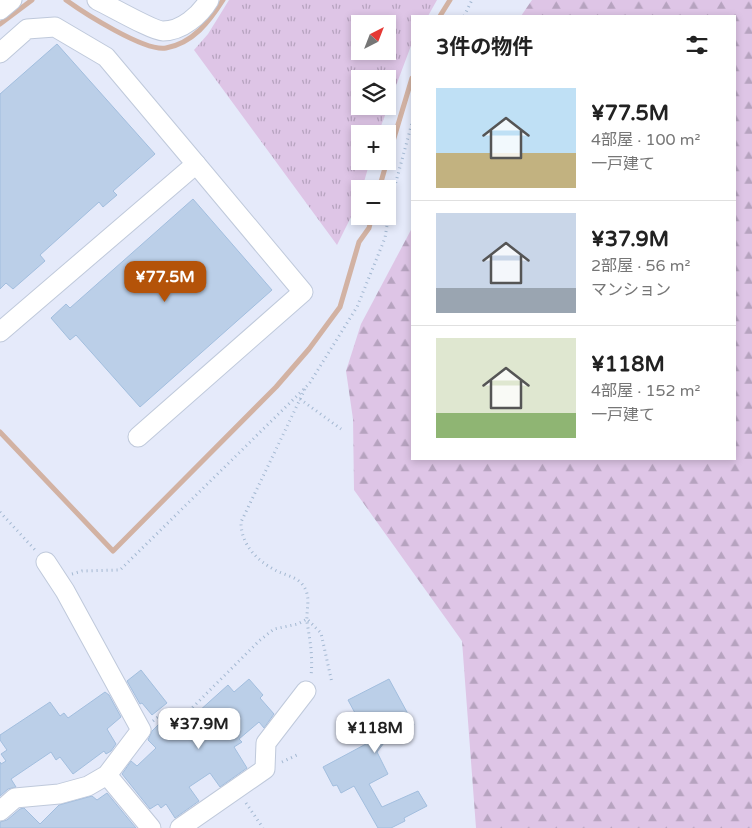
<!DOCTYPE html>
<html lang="ja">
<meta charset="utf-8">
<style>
:root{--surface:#fff;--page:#f6f6f6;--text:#222;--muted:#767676;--line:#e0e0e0;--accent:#b45309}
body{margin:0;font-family:"Varela Round","Noto Sans JP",sans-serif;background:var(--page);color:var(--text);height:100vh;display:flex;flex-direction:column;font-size:19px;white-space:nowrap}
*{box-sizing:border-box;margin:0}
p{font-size:16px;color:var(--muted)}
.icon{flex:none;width:28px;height:28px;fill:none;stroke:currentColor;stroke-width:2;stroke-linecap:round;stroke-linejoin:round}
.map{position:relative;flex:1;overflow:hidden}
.drawer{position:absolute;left:411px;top:15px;width:325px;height:445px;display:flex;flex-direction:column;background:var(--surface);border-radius:0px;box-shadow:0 2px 8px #0003}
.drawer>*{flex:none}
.needle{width:32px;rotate:42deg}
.controls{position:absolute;left:351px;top:15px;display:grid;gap:10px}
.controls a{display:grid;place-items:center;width:45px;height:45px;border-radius:0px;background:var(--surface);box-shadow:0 2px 8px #0003;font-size:25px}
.price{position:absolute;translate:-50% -42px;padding:0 11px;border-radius:10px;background:#fff;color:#222;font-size:16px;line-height:32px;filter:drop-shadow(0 1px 2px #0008)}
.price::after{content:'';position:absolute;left:50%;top:30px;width:15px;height:11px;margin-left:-8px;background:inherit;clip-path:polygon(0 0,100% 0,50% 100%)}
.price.active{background:var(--accent);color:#fff}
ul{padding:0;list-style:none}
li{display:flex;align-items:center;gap:15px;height:125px;padding:0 25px}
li+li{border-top:1px solid var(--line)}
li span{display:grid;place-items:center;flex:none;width:140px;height:100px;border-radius:0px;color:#555}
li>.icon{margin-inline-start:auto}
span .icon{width:60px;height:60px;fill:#fffc;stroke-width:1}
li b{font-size:21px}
h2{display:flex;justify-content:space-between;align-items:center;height:60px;padding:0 25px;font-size:21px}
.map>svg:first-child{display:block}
.grass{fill:url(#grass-tufts);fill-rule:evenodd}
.forest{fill:url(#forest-firs)}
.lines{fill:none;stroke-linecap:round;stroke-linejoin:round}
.stream{stroke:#d2b2a3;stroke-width:5}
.building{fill:#bbcfe8;stroke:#a2bede}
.minor-casing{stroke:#bfc9db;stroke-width:21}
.path{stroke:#a3b8d1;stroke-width:3;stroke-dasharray:1 4;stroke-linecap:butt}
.minor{stroke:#fff;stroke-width:19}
</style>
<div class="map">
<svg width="752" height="828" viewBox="0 0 752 828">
<defs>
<pattern id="grass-tufts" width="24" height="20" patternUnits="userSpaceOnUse" patternTransform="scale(1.25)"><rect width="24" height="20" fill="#dec5e6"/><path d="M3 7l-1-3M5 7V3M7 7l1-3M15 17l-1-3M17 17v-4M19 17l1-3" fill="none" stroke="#b6a3bf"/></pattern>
<pattern id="forest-firs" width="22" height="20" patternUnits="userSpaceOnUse" patternTransform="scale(1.25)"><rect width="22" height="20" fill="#dec5e6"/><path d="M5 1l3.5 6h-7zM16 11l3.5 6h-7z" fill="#b6a3bf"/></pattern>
</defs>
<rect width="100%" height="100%" fill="#e5eafa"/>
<path class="grass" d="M 229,0 L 437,0 L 428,16 L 412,16 L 412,43 L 378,134 L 360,134 L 360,161 L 370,161 L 358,203 L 337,245 L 194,50 L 208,34 ZM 360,24 L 388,24 L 388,51 L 360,51 ZM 360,79 L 388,79 L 388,106 L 360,106 Z"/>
<polygon class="forest" points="532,0 752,0 752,828 476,828 462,641 354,490 353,419 346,371 361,324 412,228 412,459 735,459 735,16 521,16"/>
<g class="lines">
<g class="stream">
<path d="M 66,0 C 84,13 145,52 166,48 C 193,43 209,22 223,0"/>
<polyline points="440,16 450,0"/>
<polyline points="0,24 32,0"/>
<polyline points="388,158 412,78"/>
<polyline points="379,189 387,161"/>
<polyline points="0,432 113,551 276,387 309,349 340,307 359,242 369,228 372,216"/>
</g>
</g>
<g class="building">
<polygon points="57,44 155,154 113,191 117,195 103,207 99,202 40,255 45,261 13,289 6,283 0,289 0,94"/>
<polygon points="193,199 272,290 140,407 76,335 70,340 51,318 66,304 70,308"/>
<polygon points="141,670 167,703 152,715 142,703 140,704 127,681"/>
<polygon points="249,679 263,695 260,698 274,714 264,728 259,722 239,739 242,742 234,747 247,768 220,787 210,773 189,787 199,801 175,818 166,804 161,808 158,804 150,809 122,774 131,761 137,766 156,748 148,740 152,731 160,723 175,738 203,719 198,712 228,685 234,692"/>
<polygon points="389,679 414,725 387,739 377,752 388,774 369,784 382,807 418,791 427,806 404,818 405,821 391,828 378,828 354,786 341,793 337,785 333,786 323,767 366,744 351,715 355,713 348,700"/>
<polygon points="105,692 109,695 121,717 107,729 116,744 111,751 106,754 104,751 73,774 60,757 56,760 51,752 11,779 16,787 8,789 0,796 0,762 1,764 6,761 1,754 7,750 0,740 0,735 50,702 60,716 64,713 68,718"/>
<polygon points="107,793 136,828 0,828 0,822 7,820 20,809 24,808 40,824 59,805 92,796 97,800"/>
</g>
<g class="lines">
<g class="minor-casing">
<g id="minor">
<path d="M 97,0 C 110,6 153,31 163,31 C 182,31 200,15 209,0"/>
<polyline points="0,10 12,0"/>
<polyline points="0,53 27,29 55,27 106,57 196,164 0,332"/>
<polyline points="138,437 303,292 196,164"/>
<polyline points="107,775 151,828"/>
<polyline points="0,811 15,798 59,794 88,786 107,775 141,730 65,591 46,562"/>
<polyline points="180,828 265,769 266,743 306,691"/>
</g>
</g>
<g class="path">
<polyline points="464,16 472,0"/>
<path d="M 305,389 L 241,522 C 241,544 256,560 275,570 C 284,575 295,576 302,584 C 312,596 306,608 307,622 C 310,640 313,657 311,676"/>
<polyline points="300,399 341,429"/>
<polyline points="0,512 36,551"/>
<polyline points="72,574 82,571 120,570 309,384 357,307 385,238 391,200 412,123"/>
<polyline points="153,721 166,710 189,711 259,641 274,629 298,624 307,619 321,633 332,683"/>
<polyline points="282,762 297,755"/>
<polyline points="246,803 263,828"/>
</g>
<use href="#minor" class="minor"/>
</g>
</svg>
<div class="controls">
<a><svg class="needle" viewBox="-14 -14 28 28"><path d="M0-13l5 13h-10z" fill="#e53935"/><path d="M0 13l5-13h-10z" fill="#767676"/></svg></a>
<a><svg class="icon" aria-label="layers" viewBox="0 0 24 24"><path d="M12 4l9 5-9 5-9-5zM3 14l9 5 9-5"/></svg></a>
<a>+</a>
<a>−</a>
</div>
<b class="price active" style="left:165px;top:303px">¥77.5M</b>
<b class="price" style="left:199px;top:750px">¥37.9M</b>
<b class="price" style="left:375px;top:754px">¥118M</b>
<section class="drawer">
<h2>3件の物件<svg class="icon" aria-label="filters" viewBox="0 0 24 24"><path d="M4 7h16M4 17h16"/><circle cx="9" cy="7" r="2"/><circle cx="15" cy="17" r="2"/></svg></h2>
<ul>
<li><span style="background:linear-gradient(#bfe0f5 65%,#c2b280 0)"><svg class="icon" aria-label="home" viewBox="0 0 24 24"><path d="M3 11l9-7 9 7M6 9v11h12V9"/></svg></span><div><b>¥77.5M</b><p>4部屋 · 100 m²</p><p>一戸建て</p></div></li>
<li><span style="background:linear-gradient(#c9d6e8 75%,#9aa5b1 0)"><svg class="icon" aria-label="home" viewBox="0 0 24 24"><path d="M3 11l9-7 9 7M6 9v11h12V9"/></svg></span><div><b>¥37.9M</b><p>2部屋 · 56 m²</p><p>マンション</p></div></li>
<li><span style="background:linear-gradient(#dfe7d0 75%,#8fb573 0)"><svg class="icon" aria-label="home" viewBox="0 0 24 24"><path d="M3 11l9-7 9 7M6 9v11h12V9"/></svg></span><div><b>¥118M</b><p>4部屋 · 152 m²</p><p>一戸建て</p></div></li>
</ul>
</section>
</div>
